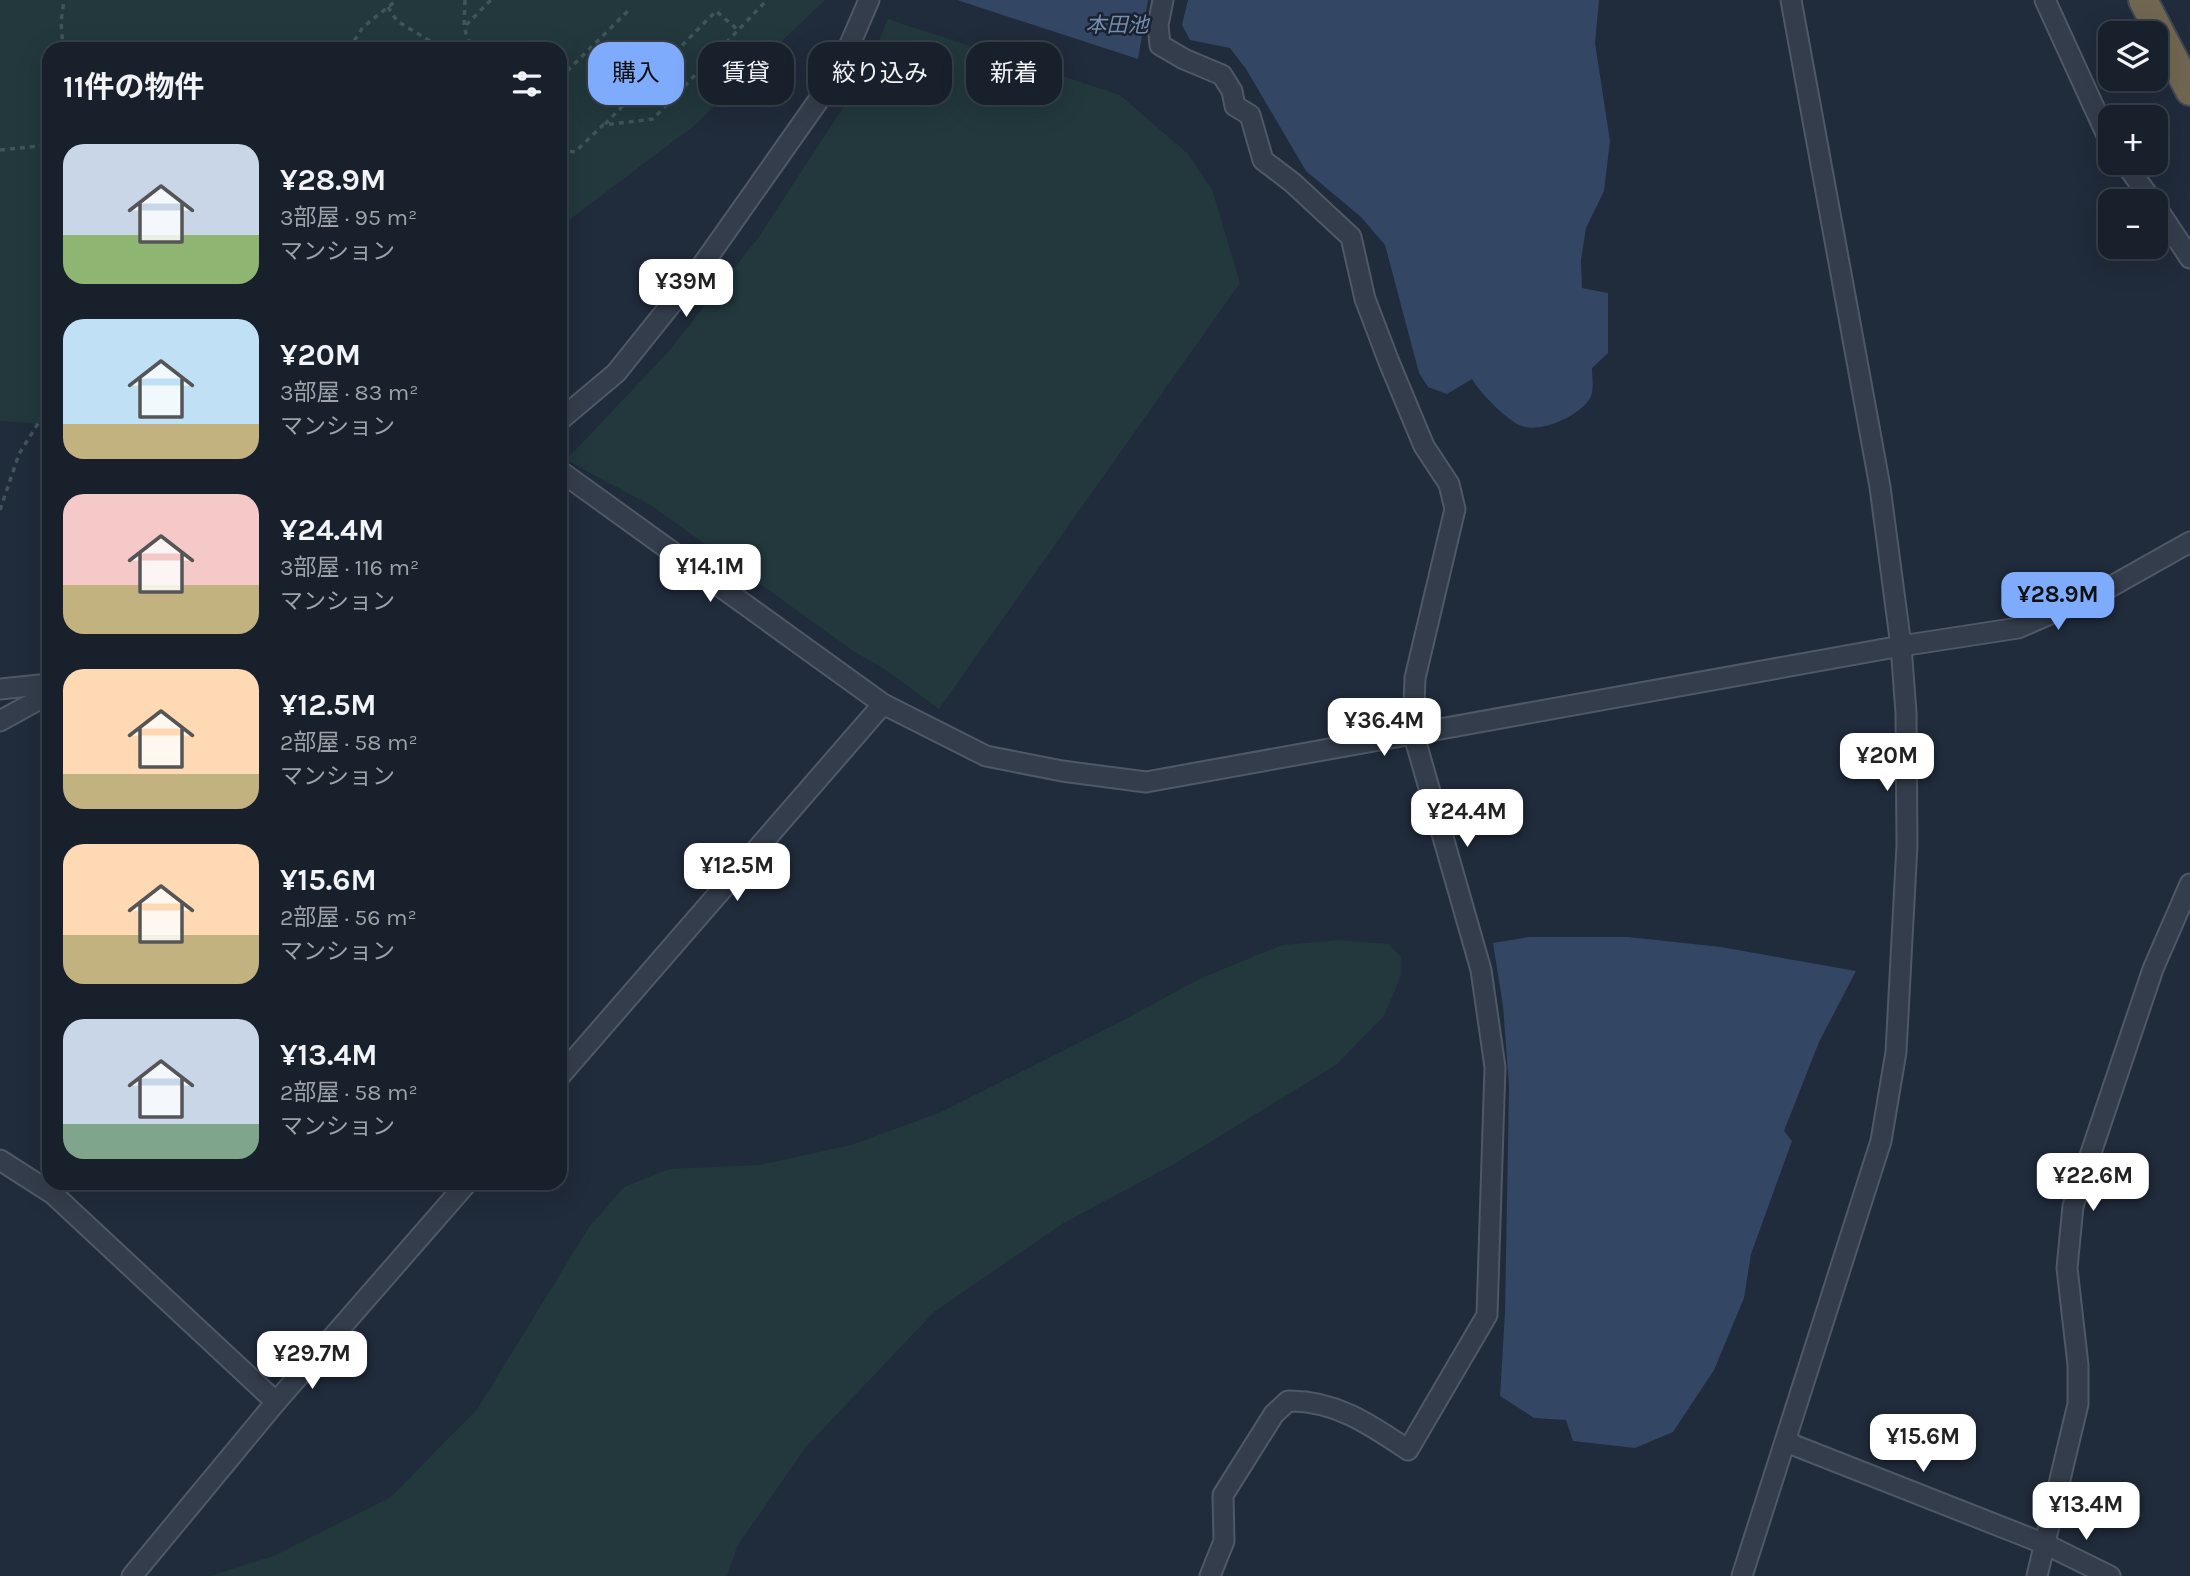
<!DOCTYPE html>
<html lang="ja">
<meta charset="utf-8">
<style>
:root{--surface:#18202c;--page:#212834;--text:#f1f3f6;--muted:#9fa3a9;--line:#363e48;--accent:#7fabfd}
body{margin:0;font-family:Karla,"Noto Sans JP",sans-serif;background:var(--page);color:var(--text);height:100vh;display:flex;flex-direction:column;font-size:26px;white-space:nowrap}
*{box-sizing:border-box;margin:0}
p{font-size:23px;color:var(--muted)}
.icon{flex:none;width:38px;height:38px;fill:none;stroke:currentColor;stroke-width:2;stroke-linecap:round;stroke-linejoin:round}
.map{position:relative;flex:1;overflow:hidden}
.panel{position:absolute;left:42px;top:42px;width:525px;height:1148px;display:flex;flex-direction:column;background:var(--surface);border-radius:21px;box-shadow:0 7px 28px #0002,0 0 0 2px var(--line)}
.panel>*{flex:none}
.guide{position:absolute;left:588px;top:42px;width:665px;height:63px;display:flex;gap:14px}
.buttons{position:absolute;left:2098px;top:21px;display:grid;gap:14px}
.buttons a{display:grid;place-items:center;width:70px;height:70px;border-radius:14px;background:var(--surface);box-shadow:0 7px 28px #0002,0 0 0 2px var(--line);font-size:35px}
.price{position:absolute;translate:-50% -60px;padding:0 16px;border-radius:14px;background:#fff;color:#222;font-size:23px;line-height:46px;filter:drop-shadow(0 2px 4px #0008)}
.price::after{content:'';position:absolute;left:50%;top:42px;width:21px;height:16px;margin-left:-10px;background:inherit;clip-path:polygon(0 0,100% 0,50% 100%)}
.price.selected{background:var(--accent);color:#111}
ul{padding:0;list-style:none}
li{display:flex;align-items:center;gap:21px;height:175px;padding:0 21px}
li span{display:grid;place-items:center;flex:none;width:196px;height:140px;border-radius:21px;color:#555}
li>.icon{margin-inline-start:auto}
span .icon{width:84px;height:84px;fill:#fffc;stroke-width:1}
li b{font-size:30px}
h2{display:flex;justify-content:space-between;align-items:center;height:84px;padding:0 21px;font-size:30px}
.pill{padding:0 24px;border-radius:21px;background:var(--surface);box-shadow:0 7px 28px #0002,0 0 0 2px var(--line);font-size:24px;line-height:63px}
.pill.selected{background:var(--accent);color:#111}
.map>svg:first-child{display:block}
.green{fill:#22383c}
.water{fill:#334663}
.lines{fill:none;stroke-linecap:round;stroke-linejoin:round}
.minor-casing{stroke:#4f5866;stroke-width:23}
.highway-casing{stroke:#3f4856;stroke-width:32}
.path{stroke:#405559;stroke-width:3.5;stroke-dasharray:5 5;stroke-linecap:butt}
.minor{stroke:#343d4b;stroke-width:19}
.highway{stroke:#716651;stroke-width:28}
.labels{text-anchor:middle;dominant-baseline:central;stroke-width:5;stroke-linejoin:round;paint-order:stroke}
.water-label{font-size:21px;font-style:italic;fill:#758db1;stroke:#1a2230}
</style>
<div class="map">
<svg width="2190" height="1576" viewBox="0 0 2190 1576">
<rect width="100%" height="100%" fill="#202b3b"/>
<g class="green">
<polygon points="0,0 825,0 696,124 560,227 560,49 49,49 49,426 46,428 31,423 0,421"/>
<polygon points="888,19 1120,95 1187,153 1212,189 1240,283 939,709 886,670 853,651 652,506 566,460 669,351 758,238 863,77"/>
<polygon points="1339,940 1389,944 1401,957 1401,976 1384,1016 1336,1065 1176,1163 1062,1224 934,1312 805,1448 737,1547 727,1576 210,1576 276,1555 391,1497 478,1408 589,1227 624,1187 669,1169 760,1165 855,1144 941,1112 1122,1021 1199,979 1282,945"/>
</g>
<g class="water">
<polygon points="957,0 1148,0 1138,59"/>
<path d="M 1188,0 L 1599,0 L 1595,43 L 1610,141 L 1604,191 L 1586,228 L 1581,260 L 1582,288 L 1608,293 L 1608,353 L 1592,368 C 1592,377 1594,388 1591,396 C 1583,415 1539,435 1519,425 C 1505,418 1480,393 1472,379 L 1447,394 L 1428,387 L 1419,373 L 1385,245 L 1361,217 L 1306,171 L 1246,69 L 1230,48 L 1190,40 L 1182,25 Z"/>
<polygon points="1529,937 1628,937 1721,947 1856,971 1819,1042 1784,1131 1792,1141 1751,1254 1744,1298 1714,1370 1673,1432 1635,1448 1573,1441 1566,1420 1534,1418 1500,1396 1505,1312 1509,1086 1503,1006 1493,943"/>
</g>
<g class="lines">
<g class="minor-casing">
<g id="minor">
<path d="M 1163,0 L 1158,25 L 1160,45 L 1184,59 L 1222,75 L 1232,91 L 1235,106 L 1250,115 L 1263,160 L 1293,183 L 1351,237 L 1365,299 L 1389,362 L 1424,446 L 1449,484 L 1455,509 L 1415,678 L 1413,732 L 1481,970 L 1495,1067 L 1487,1315 L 1408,1450 C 1371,1425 1335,1400 1288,1401 L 1274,1414 L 1223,1495 L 1224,1541 L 1210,1576"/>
<polyline points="2045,0 2110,142"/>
<polyline points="2125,163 2152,201"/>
<polyline points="2156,207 2190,258"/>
<polyline points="560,420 616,373 701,267 818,101 844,58 869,0"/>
<polyline points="560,471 883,704 986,756 1062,771 1146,782 1901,646 2018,628 2103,591 2190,542"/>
<polyline points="0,689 49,684"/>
<polyline points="0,721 49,694"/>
<polyline points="560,1076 883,704"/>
<polyline points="0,1160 53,1194 276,1402"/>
<polyline points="1786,1442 2045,1544 2110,1576"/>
<polyline points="132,1576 276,1402 467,1183"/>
<polyline points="1742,1576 1881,1141 1896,1052 1907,845 1906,713 1901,646 1880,487 1791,0"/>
<polyline points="2037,1576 2078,1404 2078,1365 2067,1268 2073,1206 2153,969 2190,884"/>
</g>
</g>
<g class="highway-casing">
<polyline id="highway" points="2143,0 2190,91"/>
</g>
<g class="path">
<polyline points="465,0 464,27 471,49"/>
<polyline points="388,7 397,21 435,44 450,49"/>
<polyline points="466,25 491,0"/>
<polyline points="63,49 61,22 64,0"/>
<polyline points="349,49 363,27 397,0"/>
<polyline points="560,78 628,11"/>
<polyline points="605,124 716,11 738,30"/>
<polyline points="0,150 49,145"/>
<polyline points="560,150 575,152 603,125 653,119 767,0"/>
<polyline points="0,510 19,454 49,406"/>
</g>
<use href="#minor" class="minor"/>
<use href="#highway" class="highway"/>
</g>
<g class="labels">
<g class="water-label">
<text x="1117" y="25">本田池</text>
</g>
</g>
</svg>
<div class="buttons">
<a><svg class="icon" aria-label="layers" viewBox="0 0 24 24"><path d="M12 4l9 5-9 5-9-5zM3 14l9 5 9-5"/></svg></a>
<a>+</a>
<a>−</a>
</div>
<b class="price" style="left:686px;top:319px">¥39M</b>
<b class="price" style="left:710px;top:604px">¥14.1M</b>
<b class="price selected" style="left:2058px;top:632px">¥28.9M</b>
<b class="price" style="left:1384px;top:758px">¥36.4M</b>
<b class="price" style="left:1887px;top:793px">¥20M</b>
<b class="price" style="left:1467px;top:849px">¥24.4M</b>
<b class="price" style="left:737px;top:903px">¥12.5M</b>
<b class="price" style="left:2093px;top:1213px">¥22.6M</b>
<b class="price" style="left:312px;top:1391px">¥29.7M</b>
<b class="price" style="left:1923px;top:1474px">¥15.6M</b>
<b class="price" style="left:2086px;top:1542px">¥13.4M</b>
<div class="guide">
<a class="pill selected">購入</a>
<a class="pill">賃貸</a>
<a class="pill">絞り込み</a>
<a class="pill">新着</a>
</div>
<section class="panel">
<h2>11件の物件<svg class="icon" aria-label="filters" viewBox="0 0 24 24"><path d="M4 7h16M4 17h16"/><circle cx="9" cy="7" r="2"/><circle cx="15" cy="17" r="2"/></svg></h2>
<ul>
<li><span style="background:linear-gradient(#c9d6e8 65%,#8fb573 0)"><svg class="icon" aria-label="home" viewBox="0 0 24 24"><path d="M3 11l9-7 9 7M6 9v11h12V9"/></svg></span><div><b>¥28.9M</b><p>3部屋 · 95 m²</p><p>マンション</p></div></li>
<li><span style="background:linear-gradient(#bfe0f5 75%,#c2b280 0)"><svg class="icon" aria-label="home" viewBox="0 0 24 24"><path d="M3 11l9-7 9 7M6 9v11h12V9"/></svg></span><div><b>¥20M</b><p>3部屋 · 83 m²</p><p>マンション</p></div></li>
<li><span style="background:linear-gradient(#f6c9c9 65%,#c2b280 0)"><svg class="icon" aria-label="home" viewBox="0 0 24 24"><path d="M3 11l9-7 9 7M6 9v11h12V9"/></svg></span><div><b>¥24.4M</b><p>3部屋 · 116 m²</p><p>マンション</p></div></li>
<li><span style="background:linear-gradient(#ffd9b3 75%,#c2b280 0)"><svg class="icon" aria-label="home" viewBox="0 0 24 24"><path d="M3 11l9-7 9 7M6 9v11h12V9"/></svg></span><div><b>¥12.5M</b><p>2部屋 · 58 m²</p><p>マンション</p></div></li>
<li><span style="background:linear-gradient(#ffd9b3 65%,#c2b280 0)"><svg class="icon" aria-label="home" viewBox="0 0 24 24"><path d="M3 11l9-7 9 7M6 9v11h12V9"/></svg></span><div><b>¥15.6M</b><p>2部屋 · 56 m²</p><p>マンション</p></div></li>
<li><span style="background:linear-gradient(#c9d6e8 75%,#7fa58c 0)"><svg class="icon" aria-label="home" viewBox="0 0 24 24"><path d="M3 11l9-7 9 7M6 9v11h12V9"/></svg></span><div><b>¥13.4M</b><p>2部屋 · 58 m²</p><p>マンション</p></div></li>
</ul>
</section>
</div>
